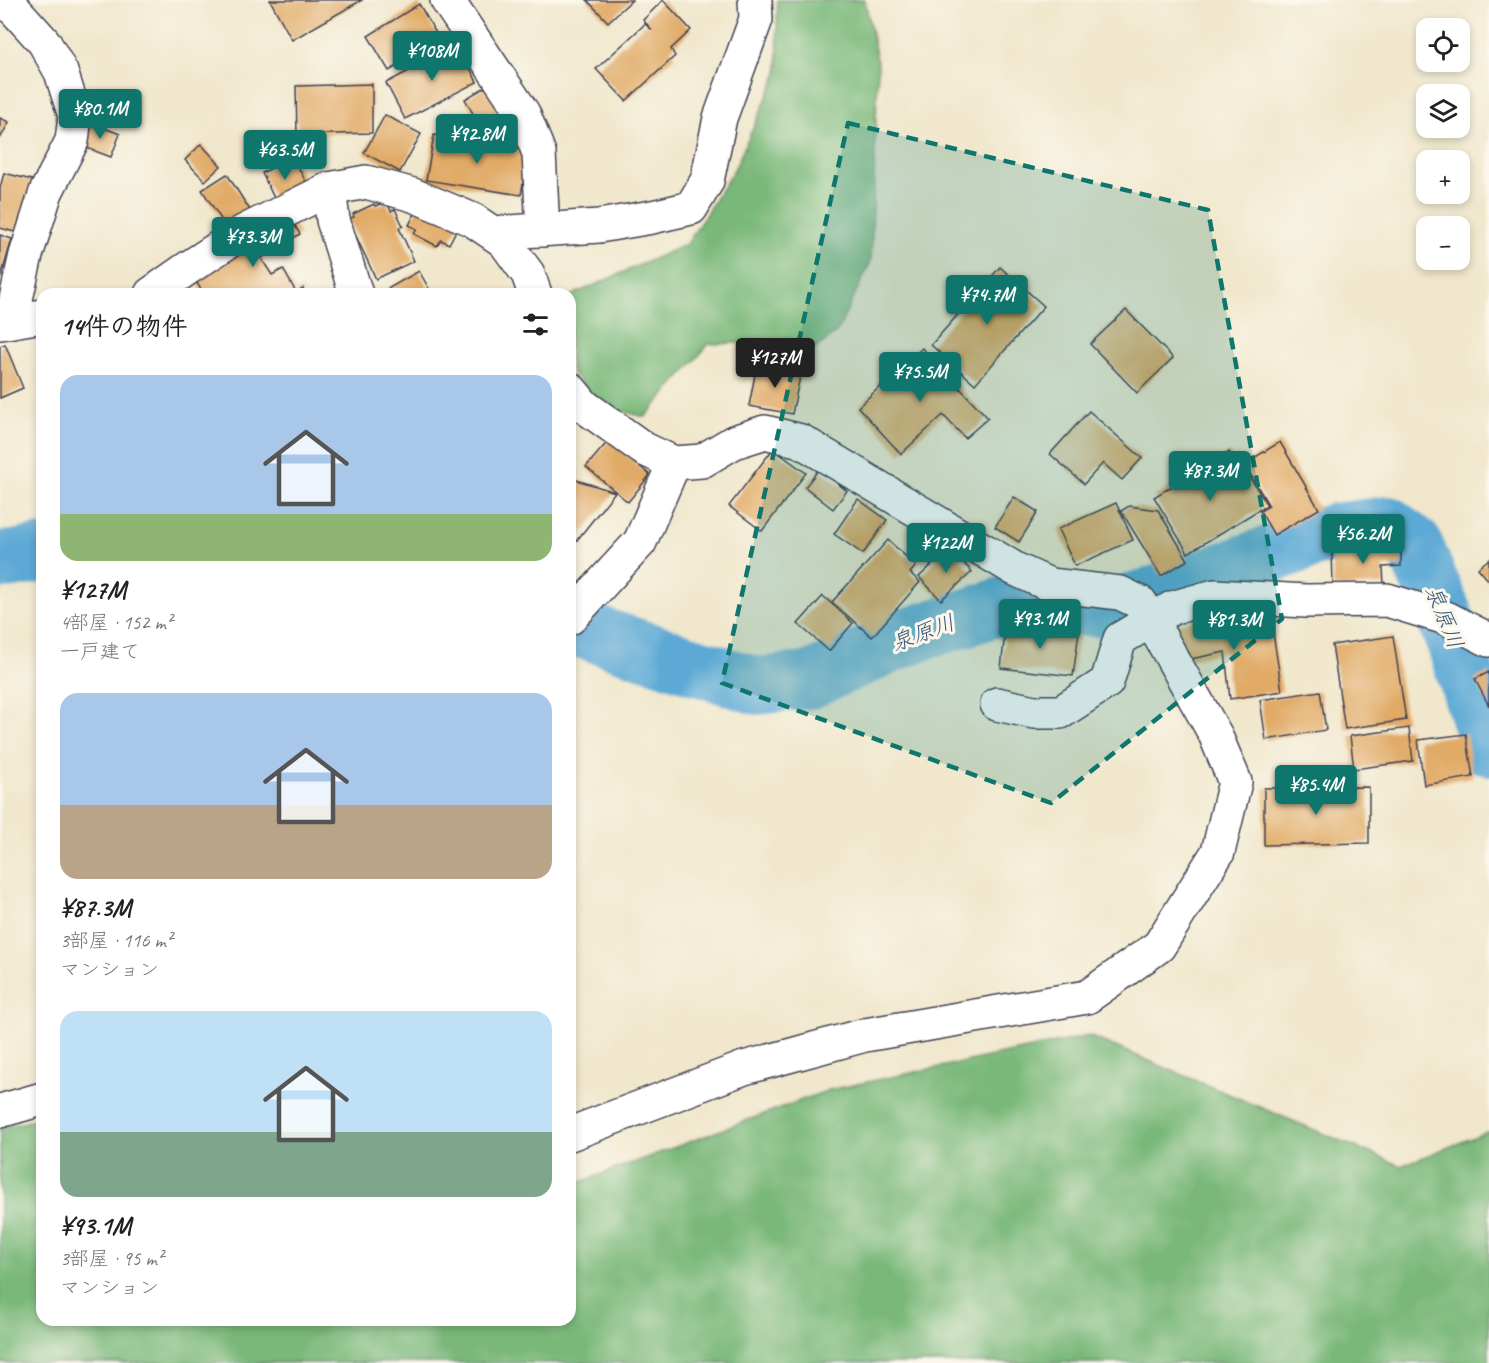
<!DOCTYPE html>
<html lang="ja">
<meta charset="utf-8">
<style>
:root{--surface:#fff;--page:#f2f2f2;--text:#222;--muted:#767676;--accent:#0f766e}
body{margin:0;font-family:Caveat,"Klee One",sans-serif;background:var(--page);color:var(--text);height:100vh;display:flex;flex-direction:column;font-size:22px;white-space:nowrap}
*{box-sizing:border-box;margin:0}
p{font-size:20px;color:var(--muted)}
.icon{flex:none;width:33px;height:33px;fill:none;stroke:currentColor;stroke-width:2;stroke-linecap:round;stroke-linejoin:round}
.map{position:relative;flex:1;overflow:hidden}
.side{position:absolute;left:36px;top:288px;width:540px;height:1038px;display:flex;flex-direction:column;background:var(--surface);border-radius:18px;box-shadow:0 3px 9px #0003}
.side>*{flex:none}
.fabs{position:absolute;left:1416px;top:18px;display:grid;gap:12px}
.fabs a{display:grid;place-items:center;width:54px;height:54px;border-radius:12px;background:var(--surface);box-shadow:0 3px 9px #0003;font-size:30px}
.price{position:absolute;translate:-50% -51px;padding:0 14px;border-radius:6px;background:var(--accent);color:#fff;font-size:20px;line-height:39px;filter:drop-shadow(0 2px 3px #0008)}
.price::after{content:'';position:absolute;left:50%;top:36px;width:18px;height:14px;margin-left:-9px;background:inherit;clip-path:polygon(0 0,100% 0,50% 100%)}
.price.current{background:#222;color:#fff}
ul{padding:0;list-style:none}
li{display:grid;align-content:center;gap:12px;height:318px;padding:0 24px}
li span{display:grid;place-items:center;height:186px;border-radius:18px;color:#555}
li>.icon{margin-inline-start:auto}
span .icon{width:108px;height:108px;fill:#fffc;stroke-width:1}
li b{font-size:26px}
h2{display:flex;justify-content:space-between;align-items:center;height:72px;padding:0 24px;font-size:26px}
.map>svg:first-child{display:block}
.forest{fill:#79b879;stroke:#4e6d5a;stroke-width:1.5}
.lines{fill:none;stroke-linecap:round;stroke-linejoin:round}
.river{stroke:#5ca9d5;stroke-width:58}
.building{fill:#e1aa66}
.street-casing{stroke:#414051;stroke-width:36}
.street{stroke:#fff;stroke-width:33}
.marked{fill:#0f766e;fill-opacity:0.2;stroke:#0f766e;stroke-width:4.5;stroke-dasharray:12 8;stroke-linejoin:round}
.labels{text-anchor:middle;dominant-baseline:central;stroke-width:6;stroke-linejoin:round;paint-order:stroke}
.water-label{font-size:22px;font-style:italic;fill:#395879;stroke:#fbf7ec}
</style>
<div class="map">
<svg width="1489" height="1363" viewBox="0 0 1489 1363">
<rect width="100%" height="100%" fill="#fbf7ec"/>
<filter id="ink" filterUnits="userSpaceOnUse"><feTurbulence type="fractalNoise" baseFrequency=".0167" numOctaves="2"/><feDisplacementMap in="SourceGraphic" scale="12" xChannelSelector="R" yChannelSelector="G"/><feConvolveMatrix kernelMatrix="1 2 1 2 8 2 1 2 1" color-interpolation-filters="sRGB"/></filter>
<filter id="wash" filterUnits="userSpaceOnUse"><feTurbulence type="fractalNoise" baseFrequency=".008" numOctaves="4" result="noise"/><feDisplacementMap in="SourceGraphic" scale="24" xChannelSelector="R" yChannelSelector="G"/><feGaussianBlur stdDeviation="1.35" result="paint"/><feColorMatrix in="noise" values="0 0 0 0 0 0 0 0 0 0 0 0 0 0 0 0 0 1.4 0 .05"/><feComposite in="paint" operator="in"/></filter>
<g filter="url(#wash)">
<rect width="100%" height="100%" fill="#f0e7cc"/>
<g class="forest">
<polygon points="777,0 865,0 878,65 871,261 837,332 815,349 766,342 709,344 645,417 605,407 572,373 570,362 570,296 687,244 735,168 778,73"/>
<polygon points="1089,1036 1401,1166 1489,1131 1489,1363 0,1363 0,1127 42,1119 42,1320 570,1320 570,1186 829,1090"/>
</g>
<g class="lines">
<g class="river">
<polyline points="0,560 14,559 42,553"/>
<polyline points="570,626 757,686 810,680 912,635 1011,603 1114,609 1334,532 1388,525 1414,545 1455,642 1489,747"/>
</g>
</g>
<g id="blocks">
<g class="building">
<polygon points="270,0 362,0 292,40"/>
<polygon points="587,0 632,0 608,22"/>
<polygon points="663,0 691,30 671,49 675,56 626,101 596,69 645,24 652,30 643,20"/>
<polygon points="419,4 440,40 389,71 368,36"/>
<polygon points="458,45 477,82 405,119 386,83"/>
<polygon points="492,83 515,125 488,141 465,99"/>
<polygon points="372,84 372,133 297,135 296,86"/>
<polygon points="385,115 421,134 400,172 364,153"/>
<polygon points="0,118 9,122 0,139"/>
<polygon points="88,122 120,134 111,157 79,145"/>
<polygon points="434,135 529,150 521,195 426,180"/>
<polygon points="201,144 221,166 205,181 185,160"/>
<polygon points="293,157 309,188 277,204 262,173"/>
<polygon points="4,173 36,181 22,234 0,228 0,188"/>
<polygon points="227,174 253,215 228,230 202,190"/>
<polygon points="387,202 391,211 395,209 403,226 399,228 414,261 376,279 348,219 354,217 353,214 374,204 375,206"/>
<polygon points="420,204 459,225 449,244 441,240 437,246 414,234 417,229 409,225"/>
<polygon points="291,219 300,234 261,258 272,275 283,269 296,292 303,288 306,294 195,294 201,290 196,281 234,258 230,252"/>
<polygon points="0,235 12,239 1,277 0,277"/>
<polygon points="1000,267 1044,306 975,384 931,345"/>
<polygon points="419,271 432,294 383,294 382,292"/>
<polygon points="1126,310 1173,358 1137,393 1090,344"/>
<polygon points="5,344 23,388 0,398 0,346"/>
<polygon points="922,348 988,418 965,438 943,415 901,454 858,407"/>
<polygon points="757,364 801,372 792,414 749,406"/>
<polygon points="1089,411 1142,458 1122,480 1103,463 1084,484 1050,454"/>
<polygon points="609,440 650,475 628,502 586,467"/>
<polygon points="1280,442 1319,509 1274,535 1260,511 1269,506 1244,464"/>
<polygon points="773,449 806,473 762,531 729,506"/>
<polygon points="1229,452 1245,479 1249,476 1267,505 1188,553 1154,497"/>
<polygon points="819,469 847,491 833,509 805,487"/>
<polygon points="570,478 615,492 570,549"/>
<polygon points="1014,497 1038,512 1019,542 995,527"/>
<polygon points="858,499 887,520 863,554 834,534"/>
<polygon points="1116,503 1133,540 1075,566 1058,529"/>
<polygon points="1129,506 1158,510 1188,560 1161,576 1121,511"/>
<polygon points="888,540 916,566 910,573 920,582 872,637 832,602"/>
<polygon points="1401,546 1401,566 1383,567 1384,585 1333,587 1332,548"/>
<polygon points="950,548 972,572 941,600 919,577"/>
<polygon points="1489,559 1489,581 1478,568"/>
<polygon points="823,596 853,623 829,651 798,624"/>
<polygon points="1270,613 1282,691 1230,699 1225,652 1176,662 1168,626 1218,615 1219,621"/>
<polygon points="1006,624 1079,632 1073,676 1001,668"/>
<polygon points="1393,636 1406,720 1345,729 1332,645"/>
<polygon points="1489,672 1489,706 1475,679"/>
<polygon points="1320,691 1326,730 1266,740 1260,700"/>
<polygon points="1409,728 1413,761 1354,769 1350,736"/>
<polygon points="1466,734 1473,777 1424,785 1418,740"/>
<polygon points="1369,787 1369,843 1264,845 1264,788"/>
</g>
</g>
</g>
<g filter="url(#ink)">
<use href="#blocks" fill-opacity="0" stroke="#414051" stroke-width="1.5"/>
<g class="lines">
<g class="street-casing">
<g id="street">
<polyline points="6,0 44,42 61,72 75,116 72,141 46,192 26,255 11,321"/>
<polyline points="447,0 523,113 539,153 543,230"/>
<polyline points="329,189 333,220 356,294"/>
<polyline points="493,233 599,226 652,217 691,208 707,181 720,118 756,19 755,0"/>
<polyline points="151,294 185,270 243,232 329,189 366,182 413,195 473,220 504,241 528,274 535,294"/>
<polyline points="0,323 42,316"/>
<polyline points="570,389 584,406 644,449 674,463 702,461 734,442 765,432 801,441 1015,569 1050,585 1120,593 1141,603 1215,734 1235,782 1218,852 1159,946 1087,997 865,1035 744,1068 570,1134"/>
<polyline points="570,618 640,542 674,463"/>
<polyline points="997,704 1034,712 1061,712 1107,682 1120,639 1172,608 1215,596 1306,601 1387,600 1446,618 1489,640"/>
<polyline points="0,1111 42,1099"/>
</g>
</g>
<use href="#street" class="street"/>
</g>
</g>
<path class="marked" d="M 848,123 L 1208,210 L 1282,619 L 1051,803 L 722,683 Z"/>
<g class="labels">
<g class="water-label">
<text transform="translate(1444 617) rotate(68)">泉原川</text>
<text transform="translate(923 633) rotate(-20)">泉原川</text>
</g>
</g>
</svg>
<div class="fabs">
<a><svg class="icon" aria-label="locate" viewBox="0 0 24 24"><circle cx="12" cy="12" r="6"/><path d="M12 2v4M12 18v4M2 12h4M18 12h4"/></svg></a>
<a><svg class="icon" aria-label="layers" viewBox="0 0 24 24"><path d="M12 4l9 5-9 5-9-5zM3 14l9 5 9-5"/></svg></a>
<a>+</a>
<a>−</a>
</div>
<b class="price" style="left:432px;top:82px">¥108M</b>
<b class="price" style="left:100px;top:140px">¥80.1M</b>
<b class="price" style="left:477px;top:165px">¥92.8M</b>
<b class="price" style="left:285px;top:181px">¥63.5M</b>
<b class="price" style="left:253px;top:268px">¥73.3M</b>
<b class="price" style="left:987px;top:326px">¥74.7M</b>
<b class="price current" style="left:775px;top:389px">¥127M</b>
<b class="price" style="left:920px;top:403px">¥75.5M</b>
<b class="price" style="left:1210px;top:502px">¥87.3M</b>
<b class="price" style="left:1363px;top:565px">¥56.2M</b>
<b class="price" style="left:946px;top:574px">¥122M</b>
<b class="price" style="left:1040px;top:650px">¥93.1M</b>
<b class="price" style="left:1234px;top:651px">¥81.3M</b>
<b class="price" style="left:1316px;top:816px">¥85.4M</b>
<section class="side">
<h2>14件の物件<svg class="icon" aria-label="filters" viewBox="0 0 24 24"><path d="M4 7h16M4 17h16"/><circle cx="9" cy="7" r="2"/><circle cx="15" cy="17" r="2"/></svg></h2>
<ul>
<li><span style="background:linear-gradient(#a9c7e8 75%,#8fb573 0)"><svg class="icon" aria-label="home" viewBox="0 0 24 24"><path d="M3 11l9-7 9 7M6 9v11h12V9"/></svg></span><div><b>¥127M</b><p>4部屋 · 152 m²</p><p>一戸建て</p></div></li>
<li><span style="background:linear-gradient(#a9c7e8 60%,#b9a48a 0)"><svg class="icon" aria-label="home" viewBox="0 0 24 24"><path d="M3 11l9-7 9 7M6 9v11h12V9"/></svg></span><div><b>¥87.3M</b><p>3部屋 · 116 m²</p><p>マンション</p></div></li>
<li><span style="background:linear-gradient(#bfe0f5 65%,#7fa58c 0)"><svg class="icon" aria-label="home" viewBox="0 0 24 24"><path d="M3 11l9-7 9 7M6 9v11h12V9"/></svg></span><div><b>¥93.1M</b><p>3部屋 · 95 m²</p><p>マンション</p></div></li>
</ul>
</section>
</div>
